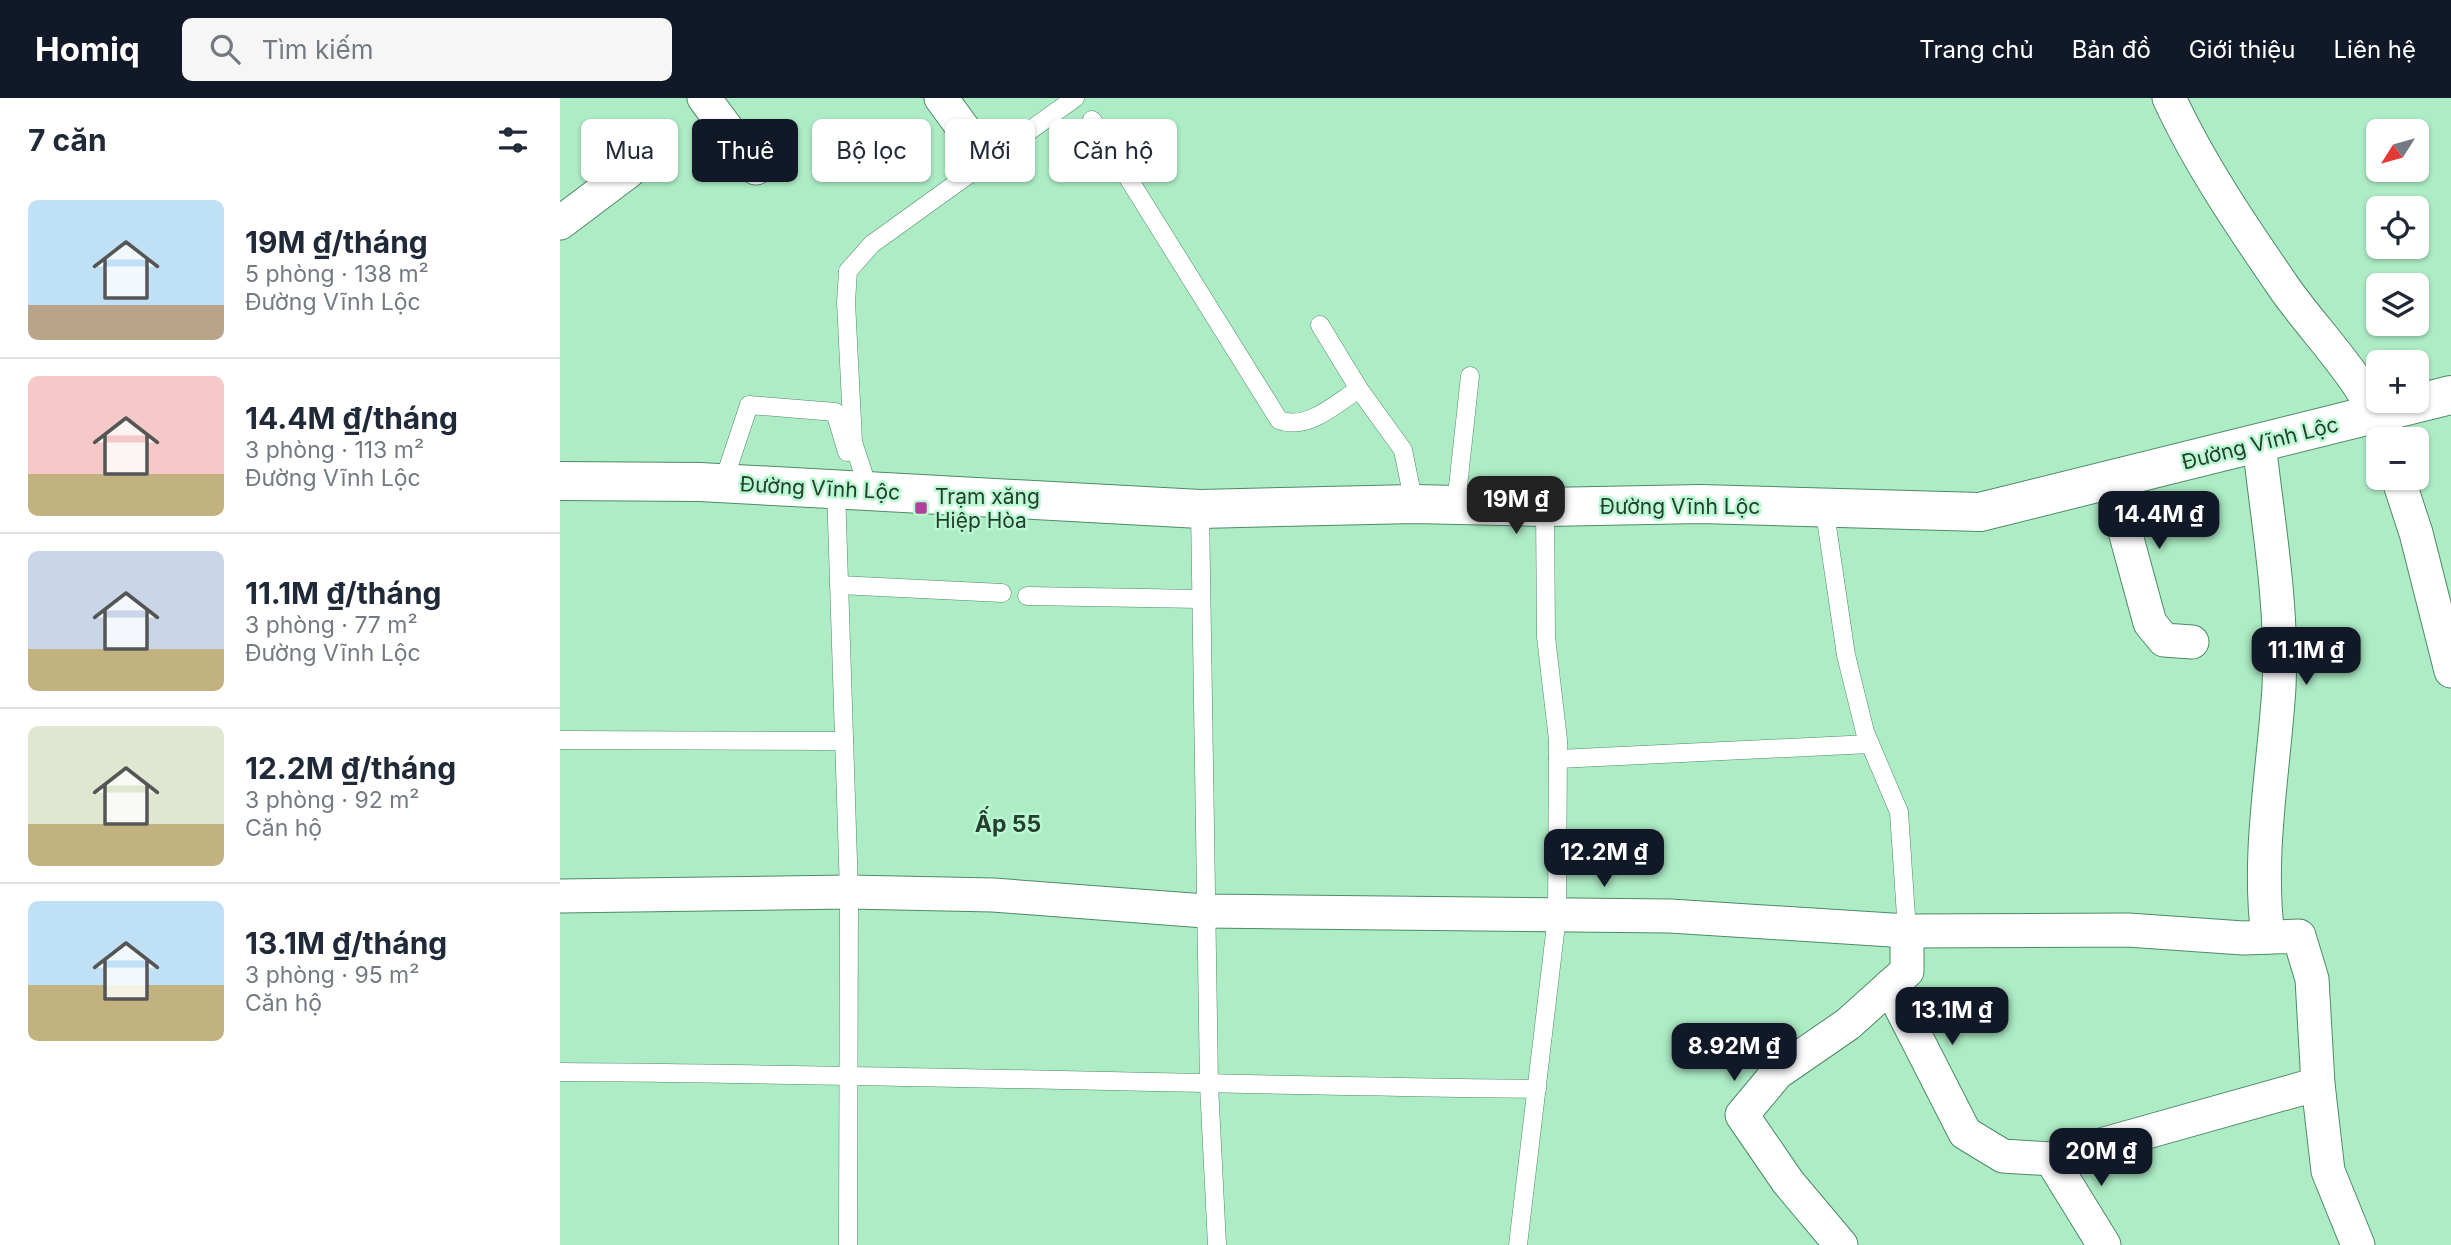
<!DOCTYPE html>
<html lang="vi">
<meta charset="utf-8">
<style>
:root{--surface:#fff;--page:#f6f6f7;--text:#1f2937;--muted:#747a83;--line:#e0e1e3;--accent:#111827}
body{margin:0;font-family:Inter,sans-serif;background:var(--page);color:var(--text);height:100vh;display:flex;flex-direction:column;font-size:26px;white-space:nowrap}
*{box-sizing:border-box;margin:0}
p{font-size:23px;color:var(--muted)}
.icon{flex:none;width:38px;height:38px;fill:none;stroke:currentColor;stroke-width:2;stroke-linecap:round;stroke-linejoin:round}
.map{position:relative;flex:1;overflow:hidden}
.drawer{display:flex;flex-direction:column;background:var(--surface);width:560px}
.drawer>*{flex:none}
.guide{position:absolute;left:21px;top:21px;width:665px;height:63px;display:flex;gap:14px}
.needle{width:46px;rotate:233deg}
.buttons{position:absolute;left:1806px;top:21px;display:grid;gap:14px}
.buttons a{display:grid;place-items:center;width:63px;height:63px;border-radius:10px;background:var(--surface);box-shadow:0 2px 5px #0004;font-size:35px}
.price{position:absolute;translate:-50% -60px;padding:0 16px;border-radius:14px;background:var(--accent);color:#fff;font-size:23px;line-height:46px;filter:drop-shadow(0 2px 4px #0008)}
.price::after{content:'';position:absolute;left:50%;top:42px;width:21px;height:16px;margin-left:-10px;background:inherit;clip-path:polygon(0 0,100% 0,50% 100%)}
.price.current{background:#222;color:#fff}
ul{padding:0;list-style:none}
li{display:flex;align-items:center;gap:21px;height:175px;padding:0 28px}
li+li{border-top:2px solid var(--line)}
li span{display:grid;place-items:center;flex:none;width:196px;height:140px;border-radius:10px;color:#555}
li>.icon{margin-inline-start:auto}
span .icon{width:84px;height:84px;fill:#fffc;stroke-width:1}
li b{font-size:30px}
h2{display:flex;justify-content:space-between;align-items:center;height:84px;padding:0 28px;font-size:30px}
.chip{padding:0 24px;border-radius:10px;background:var(--surface);box-shadow:0 2px 5px #0004;font-size:24px;line-height:63px}
.chip.current{background:var(--accent);color:#fff}
header{display:flex;align-items:center;gap:42px;box-sizing:border-box;height:98px;padding:0 35px;background:var(--accent);color:#fff}
header strong{font-size:33px}
nav{display:flex;gap:38px;margin-inline-start:auto;font-size:24px}
.search{width:490px;height:63px;background:var(--page);display:flex;align-items:center;gap:18px;box-sizing:border-box;padding:0 24px;border-radius:10px;color:var(--muted);font-size:26px}
main{display:flex;flex:1;min-height:0}
.map>svg:first-child{display:block}
.lines{fill:none;stroke-linecap:round;stroke-linejoin:round}
.service-casing{stroke:#4e8a67;stroke-width:19}
.minor-casing{stroke:#4e8a67;stroke-width:35}
.secondary-casing{stroke:#4e8a67;stroke-width:40}
.service{stroke:#fff;stroke-width:18}
.minor{stroke:#fff;stroke-width:33}
.secondary{stroke:#fff;stroke-width:38}
.poi-dot{fill:#b2409a;stroke:#bafad2;stroke-width:2.5}
.labels{text-anchor:middle;dominant-baseline:central;stroke-width:5;stroke-linejoin:round;paint-order:stroke}
.street-label{font-size:21px;fill:#253e2f;stroke:#bafad2}
.poi-label{font-size:21px;fill:#253e2f;stroke:#bafad2;text-anchor:start}
.neighbourhood-label{font-size:23px;font-weight:bold;fill:#253e2f;stroke:#bafad2}
</style>
<header>
<strong>Homiq</strong>
<div class="search"><svg class="icon" aria-label="search" viewBox="0 0 24 24"><circle cx="10" cy="10" r="6"/><path d="M15 15l6 6"/></svg>Tìm kiếm</div>
<nav><a>Trang chủ</a><a>Bản đồ</a><a>Giới thiệu</a><a>Liên hệ</a></nav>
</header>
<main>
<section class="drawer">
<h2>7 căn<svg class="icon" aria-label="filters" viewBox="0 0 24 24"><path d="M4 7h16M4 17h16"/><circle cx="9" cy="7" r="2"/><circle cx="15" cy="17" r="2"/></svg></h2>
<ul>
<li><span style="background:linear-gradient(#bfe0f5 75%,#b9a48a 0)"><svg class="icon" aria-label="home" viewBox="0 0 24 24"><path d="M3 11l9-7 9 7M6 9v11h12V9"/></svg></span><div><b>19M ₫/tháng</b><p>5 phòng · 138 m²</p><p>Đường Vĩnh Lộc</p></div></li>
<li><span style="background:linear-gradient(#f6c9c9 70%,#c2b280 0)"><svg class="icon" aria-label="home" viewBox="0 0 24 24"><path d="M3 11l9-7 9 7M6 9v11h12V9"/></svg></span><div><b>14.4M ₫/tháng</b><p>3 phòng · 113 m²</p><p>Đường Vĩnh Lộc</p></div></li>
<li><span style="background:linear-gradient(#c9d6e8 70%,#c2b280 0)"><svg class="icon" aria-label="home" viewBox="0 0 24 24"><path d="M3 11l9-7 9 7M6 9v11h12V9"/></svg></span><div><b>11.1M ₫/tháng</b><p>3 phòng · 77 m²</p><p>Đường Vĩnh Lộc</p></div></li>
<li><span style="background:linear-gradient(#dfe7d0 70%,#c2b280 0)"><svg class="icon" aria-label="home" viewBox="0 0 24 24"><path d="M3 11l9-7 9 7M6 9v11h12V9"/></svg></span><div><b>12.2M ₫/tháng</b><p>3 phòng · 92 m²</p><p>Căn hộ</p></div></li>
<li><span style="background:linear-gradient(#bfe0f5 60%,#c2b280 0)"><svg class="icon" aria-label="home" viewBox="0 0 24 24"><path d="M3 11l9-7 9 7M6 9v11h12V9"/></svg></span><div><b>13.1M ₫/tháng</b><p>3 phòng · 95 m²</p><p>Căn hộ</p></div></li>
</ul>
</section>
<div class="map">
<svg width="1891" height="1147" viewBox="0 0 1891 1147">
<rect width="100%" height="100%" fill="#adecc5"/>
<g class="lines">
<g class="service-casing">
<g id="service">
<path d="M 532,22 L 719,322 C 748,333 775,306 799,291"/>
<polyline points="760,227 799,291 843,352 854,406"/>
<polyline points="163,385 189,307 275,314 287,354"/>
<polyline points="276,391 289,794 288,1147"/>
<polyline points="309,393 293,344 286,204 288,173 312,146 515,0"/>
<polyline points="896,407 910,278"/>
<polyline points="1264,408 1286,557 1305,634 1339,714 1347,833"/>
<polyline points="640,411 649,987 657,1147"/>
<polyline points="279,487 442,495"/>
<polyline points="467,498 641,501"/>
<polyline points="0,642 284,643"/>
<polyline points="998,661 1310,646"/>
<path d="M 0,974 C 326,976 651,987 977,991"/>
<polyline points="958,1147 997,818 998,642 986,539 985,409"/>
</g>
</g>
<g class="minor-casing">
<g id="minor">
<polyline points="144,0 196,70"/>
<polyline points="381,0 427,63"/>
<path d="M 1609,0 C 1640,67 1683,130 1725,191 C 1759,239 1808,285 1826,341"/>
<polyline points="0,125 69,73"/>
<path d="M 1699,345 C 1708,425 1723,508 1719,589 C 1714,672 1697,755 1708,839"/>
<polyline points="1838,380 1856,435 1891,573"/>
<polyline points="1551,382 1590,525 1604,542 1632,544"/>
<polyline points="0,798 289,794 433,797 645,813 1110,818 1347,833 1568,832 1683,840 1739,838 1752,881 1758,986 1768,1073 1798,1147"/>
<polyline points="1330,888 1405,1035 1443,1058 1491,1061 1758,986"/>
<polyline points="1491,1061 1544,1147"/>
<polyline points="1281,1147 1228,1084 1182,1017 1217,975 1288,926 1347,873 1347,833"/>
</g>
</g>
<g class="secondary-casing">
<polyline id="secondary" points="0,383 140,384 640,411 854,406 985,409 1141,406 1420,414 1891,297"/>
</g>
<use href="#service" class="service"/>
<use href="#minor" class="minor"/>
<use href="#secondary" class="secondary"/>
</g>
<rect class="poi-dot" x="354" y="403" width="14" height="14" rx="3.5"/>
<g class="labels">
<g class="street-label">
<text transform="translate(1700 345) rotate(-14)">Đường Vĩnh Lộc</text>
<text transform="translate(260 390) rotate(3)">Đường Vĩnh Lộc</text>
<text x="1120" y="408">Đường Vĩnh Lộc</text>
</g>
<g class="poi-label">
<text x="375" y="398">Trạm xăng<tspan x="375" dy="24">Hiệp Hòa</tspan></text>
</g>
<g class="neighbourhood-label">
<text x="448" y="726">Ấp 55</text>
</g>
</g>
</svg>
<div class="buttons">
<a><svg class="needle" viewBox="-14 -14 28 28"><path d="M0-13l5 13h-10z" fill="#e53935"/><path d="M0 13l5-13h-10z" fill="#747a83"/></svg></a>
<a><svg class="icon" aria-label="locate" viewBox="0 0 24 24"><circle cx="12" cy="12" r="6"/><path d="M12 2v4M12 18v4M2 12h4M18 12h4"/></svg></a>
<a><svg class="icon" aria-label="layers" viewBox="0 0 24 24"><path d="M12 4l9 5-9 5-9-5zM3 14l9 5 9-5"/></svg></a>
<a>+</a>
<a>−</a>
</div>
<b class="price current" style="left:956px;top:438px">19M ₫</b>
<b class="price" style="left:1599px;top:453px">14.4M ₫</b>
<b class="price" style="left:1746px;top:589px">11.1M ₫</b>
<b class="price" style="left:1044px;top:791px">12.2M ₫</b>
<b class="price" style="left:1392px;top:949px">13.1M ₫</b>
<b class="price" style="left:1174px;top:985px">8.92M ₫</b>
<b class="price" style="left:1541px;top:1090px">20M ₫</b>
<div class="guide">
<a class="chip">Mua</a>
<a class="chip current">Thuê</a>
<a class="chip">Bộ lọc</a>
<a class="chip">Mới</a>
<a class="chip">Căn hộ</a>
</div>
</div>
</main>
